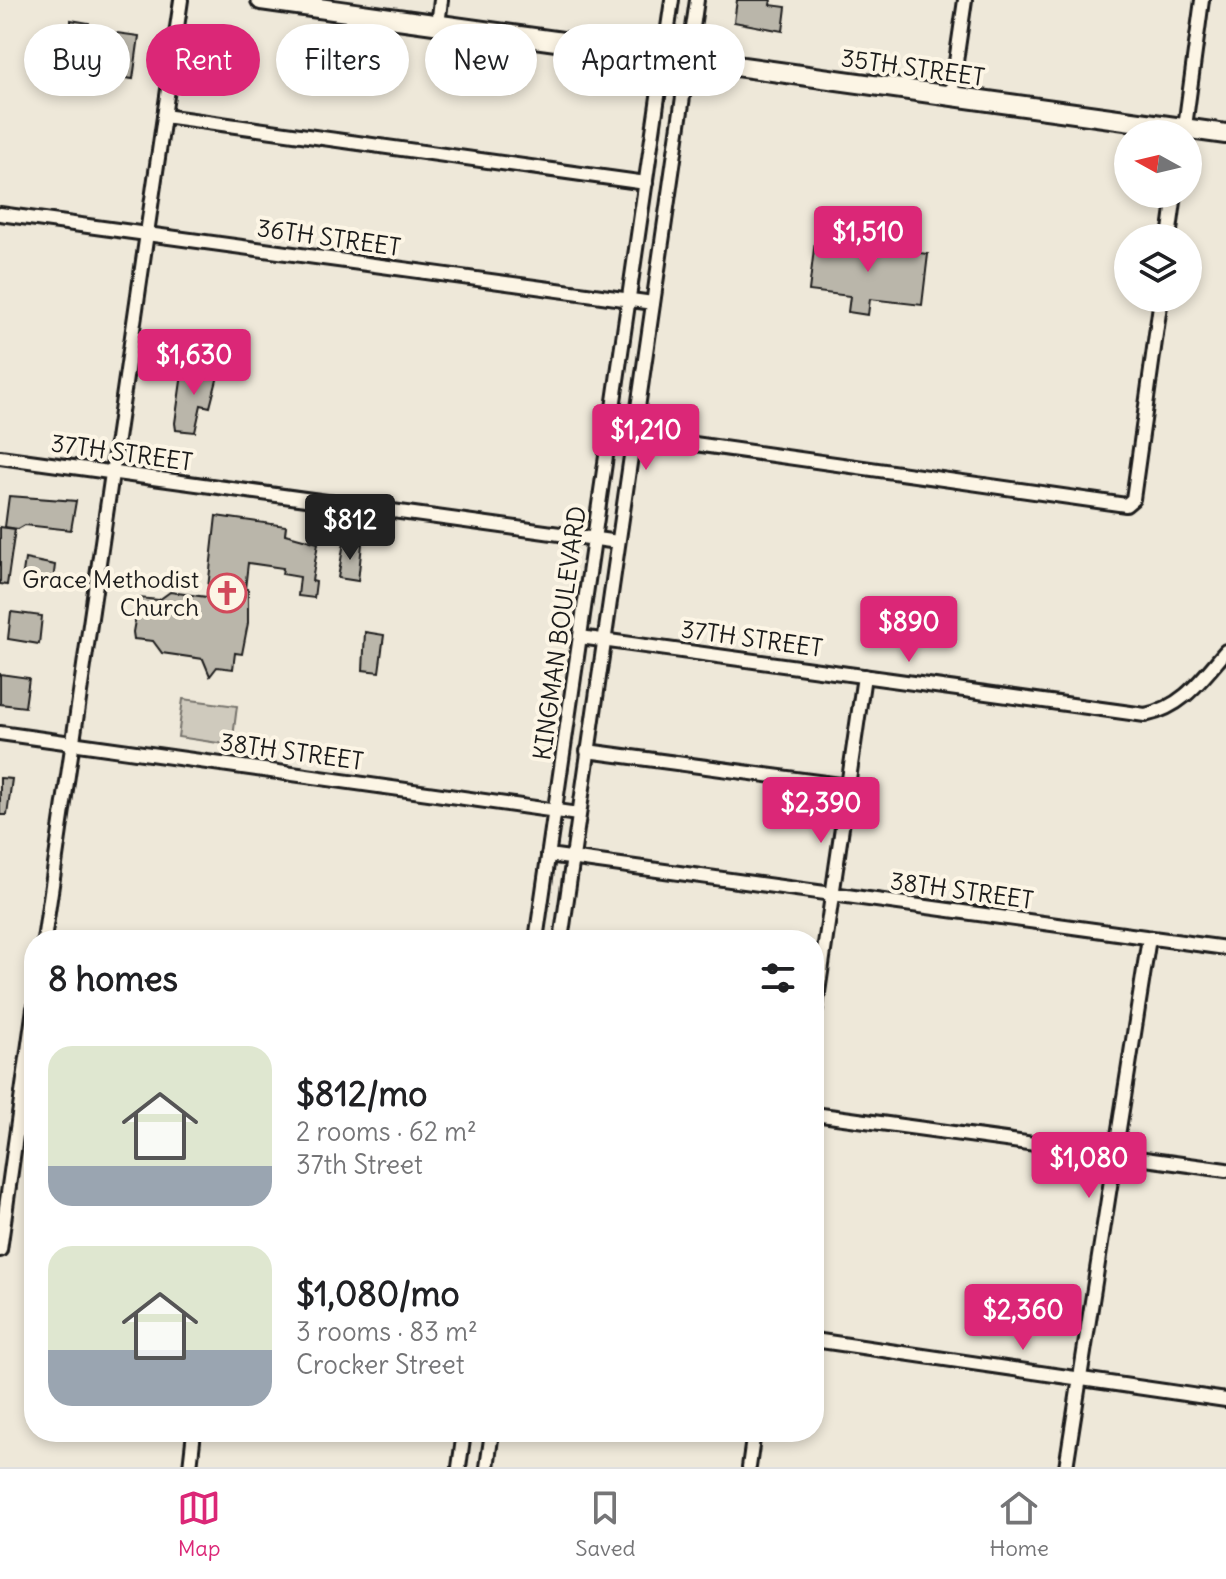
<!DOCTYPE html>
<meta charset="utf-8">
<style>
:root{--surface:#fff;--page:#f6f6f6;--text:#202124;--muted:#757577;--line:#e0e0e0;--accent:#db2777}
body{margin:0;font-family:Delius,sans-serif;background:var(--page);color:var(--text);height:100vh;display:flex;flex-direction:column;font-size:30px;white-space:nowrap}
*{box-sizing:border-box;margin:0}
p{font-size:26px;color:var(--muted)}
.icon{flex:none;width:44px;height:44px;fill:none;stroke:currentColor;stroke-width:2;stroke-linecap:round;stroke-linejoin:round}
.map{position:relative;flex:1;overflow:hidden}
.panel{position:absolute;left:24px;top:930px;width:800px;height:512px;display:flex;flex-direction:column;background:var(--surface);border-radius:32px;box-shadow:0 4px 12px #0003}
.panel>*{flex:none}
.banner{position:absolute;left:24px;top:24px;width:800px;height:72px;display:flex;gap:16px}
.needle{width:52px;rotate:278deg}
.fabs{position:absolute;left:1114px;top:120px;display:grid;gap:16px}
.fabs a{display:grid;place-items:center;width:88px;height:88px;border-radius:50%;background:var(--surface);box-shadow:0 4px 12px #0003;font-size:40px}
.price{position:absolute;translate:-50% -68px;padding:0 18px;border-radius:8px;background:var(--accent);color:#fff;font-size:26px;line-height:52px;filter:drop-shadow(0 2px 4px #0008)}
.price::after{content:'';position:absolute;left:50%;top:48px;width:24px;height:18px;margin-left:-12px;background:inherit;clip-path:polygon(0 0,100% 0,50% 100%)}
.price.selected{background:#222;color:#fff}
ul{padding:0;list-style:none}
li{display:flex;align-items:center;gap:24px;height:200px;padding:0 24px}
li span{display:grid;place-items:center;flex:none;width:224px;height:160px;border-radius:24px;color:#555}
li>.icon{margin-inline-start:auto}
span .icon{width:96px;height:96px;fill:#fffc;stroke-width:1}
li b{font-size:34px}
h2{display:flex;justify-content:space-between;align-items:center;height:96px;padding:0 24px;font-size:34px}
.chip{padding:0 28px;border-radius:36px;background:var(--surface);box-shadow:0 4px 12px #0003;font-size:28px;line-height:72px}
.chip.selected{background:var(--accent);color:#fff}
.tab-bar{display:flex;justify-content:space-around;align-items:center;height:112px;border-top:2px solid var(--line);background:var(--surface);font-size:22px;color:var(--muted)}
.tab-bar a{display:grid;justify-items:center;gap:4px}
.tab-bar .selected{color:var(--accent)}
.map>svg:first-child{display:block}
.green{fill:#cfcabd;stroke:#76736c;stroke-width:2}
.building{fill:#bab6aa;stroke:#1c1c1c;stroke-width:2}
.lines{fill:none;stroke-linecap:round;stroke-linejoin:round}
.street-casing{stroke:#1c1c1c;stroke-width:18}
.secondary-casing{stroke:#1c1c1c;stroke-width:24}
.street{stroke:#fcf5e5;stroke-width:12}
.secondary{stroke:#fcf5e5;stroke-width:18}
.labels{text-anchor:middle;dominant-baseline:central;stroke-width:8;stroke-linejoin:round;paint-order:stroke}
.street-label{font-size:24px;fill:#1c1c1c;stroke:#fcf5e5}
.poi-label{font-size:24px;fill:#1c1c1c;stroke:#fcf5e5;text-anchor:end}
</style>
<div class="map">
<svg width="1226" height="1467" viewBox="0 0 1226 1467">
<rect width="100%" height="100%" fill="#eee8d9"/>
<filter id="ink" filterUnits="userSpaceOnUse"><feTurbulence type="fractalNoise" baseFrequency=".0125" numOctaves="2"/><feDisplacementMap in="SourceGraphic" scale="16" xChannelSelector="R" yChannelSelector="G"/><feConvolveMatrix kernelMatrix="1 2 1 2 8 2 1 2 1" color-interpolation-filters="sRGB"/></filter>
<g filter="url(#ink)">
<polygon class="green" points="183,699 237,706 232,745 178,737"/>
<g class="building">
<polygon points="737,0 771,0 770,5 786,7 783,31 734,22"/>
<polygon points="71,20 89,23 89,27 95,30 139,36 133,79 89,73 82,73 82,78 64,75 64,71 58,70 64,24 71,25"/>
<polygon points="815,240 928,254 922,305 870,299 868,315 848,312 850,296 809,291"/>
<polygon points="183,367 219,372 210,407 201,405 195,432 176,430 175,423"/>
<polygon points="9,496 76,501 71,530 25,525 18,529 5,527"/>
<polygon points="216,516 286,526 285,534 318,543 312,581 316,582 314,598 298,596 300,577 282,574 283,568 248,563 245,589 248,589 248,623 242,654 235,653 233,669 217,667 210,676 203,659 162,653 153,641 134,639 133,632 139,598 159,600 170,592 207,597"/>
<polygon points="0,527 15,529 7,585 0,584"/>
<polygon points="344,542 362,544 358,581 338,578"/>
<polygon points="25,559 55,565 53,581 22,579"/>
<polygon points="11,612 42,616 39,644 8,639"/>
<polygon points="365,632 384,635 379,672 363,670"/>
<polygon points="0,674 29,678 25,707 0,704"/>
<polygon points="0,778 12,779 7,815 0,815"/>
</g>
<g class="lines">
<g class="street-casing">
<g id="street">
<polyline points="438,25 441,0"/>
<polyline points="951,96 965,0"/>
<polyline points="164,116 646,183"/>
<polyline points="1184,134 1202,0"/>
<polyline points="0,214 653,303"/>
<polyline points="1169,238 1175,194"/>
<polyline points="610,432 1126,505 1133,499 1161,298"/>
<polyline points="0,457 618,542"/>
<path d="M 580,637 L 1145,715 C 1183,707 1201,680 1226,651"/>
<polyline points="0,733 578,814"/>
<polyline points="587,751 848,786"/>
<polyline points="548,855 1226,948"/>
<polyline points="44,940 181,0"/>
<polyline points="536,940 672,0"/>
<polyline points="561,940 697,0"/>
<polyline points="814,1020 864,676"/>
<polyline points="814,1114 1226,1170"/>
<polyline points="0,1250 34,1008"/>
<polyline points="814,1340 1226,1400"/>
<polyline points="190,1467 194,1432"/>
<polyline points="459,1467 464,1432"/>
<polyline points="487,1467 492,1432"/>
<polyline points="749,1467 754,1432"/>
<polyline points="1066,1467 1149,938"/>
</g>
</g>
<g class="secondary-casing">
<polyline id="secondary" points="261,0 1226,134"/>
</g>
<use href="#street" class="street"/>
<use href="#secondary" class="secondary"/>
</g>
</g>
<defs>
<g id="church-ring" transform="scale(2)"><circle r="9.5" fill="#fcf5e5" stroke="#d1495b" stroke-width="1.5"/><path d="M-1.2-6h2.4v3.5h3.3v2.4h-3.3V6h-2.4V-.1h-3.3v-2.4h3.3Z" fill="#d1495b"/></g>
</defs>
<g fill-rule="evenodd">
<use href="#church-ring" x="227" y="593"/>
</g>
<g class="labels">
<g class="street-label">
<text transform="translate(913 67) rotate(8)">35TH STREET</text>
<text transform="translate(329 237) rotate(8)">36TH STREET</text>
<text transform="translate(122 452) rotate(8)">37TH STREET</text>
<text transform="translate(559 633) rotate(-82)">KINGMAN BOULEVARD</text>
<text transform="translate(752 638) rotate(8)">37TH STREET</text>
<text transform="translate(292 751) rotate(8)">38TH STREET</text>
<text transform="translate(962 890) rotate(8)">38TH STREET</text>
</g>
<g class="poi-label">
<text x="199" y="579">Grace Methodist<tspan x="199" dy="28">Church</tspan></text>
</g>
</g>
</svg>
<div class="fabs">
<a><svg class="needle" viewBox="-14 -14 28 28"><path d="M0-13l5 13h-10z" fill="#e53935"/><path d="M0 13l5-13h-10z" fill="#757577"/></svg></a>
<a><svg class="icon" aria-label="layers" viewBox="0 0 24 24"><path d="M12 4l9 5-9 5-9-5zM3 14l9 5 9-5"/></svg></a>
</div>
<b class="price" style="left:868px;top:274px">$1,510</b>
<b class="price" style="left:194px;top:397px">$1,630</b>
<b class="price" style="left:646px;top:472px">$1,210</b>
<b class="price selected" style="left:350px;top:562px">$812</b>
<b class="price" style="left:909px;top:664px">$890</b>
<b class="price" style="left:821px;top:845px">$2,390</b>
<b class="price" style="left:1089px;top:1200px">$1,080</b>
<b class="price" style="left:1023px;top:1352px">$2,360</b>
<div class="banner">
<a class="chip">Buy</a>
<a class="chip selected">Rent</a>
<a class="chip">Filters</a>
<a class="chip">New</a>
<a class="chip">Apartment</a>
</div>
<section class="panel">
<h2>8 homes<svg class="icon" aria-label="filters" viewBox="0 0 24 24"><path d="M4 7h16M4 17h16"/><circle cx="9" cy="7" r="2"/><circle cx="15" cy="17" r="2"/></svg></h2>
<ul>
<li><span style="background:linear-gradient(#dfe7d0 75%,#9aa5b1 0)"><svg class="icon" aria-label="home" viewBox="0 0 24 24"><path d="M3 11l9-7 9 7M6 9v11h12V9"/></svg></span><div><b>$812/mo</b><p>2 rooms · 62 m²</p><p>37th Street</p></div></li>
<li><span style="background:linear-gradient(#dfe7d0 65%,#9aa5b1 0)"><svg class="icon" aria-label="home" viewBox="0 0 24 24"><path d="M3 11l9-7 9 7M6 9v11h12V9"/></svg></span><div><b>$1,080/mo</b><p>3 rooms · 83 m²</p><p>Crocker Street</p></div></li>
</ul>
</section>
</div>
<nav class="tab-bar">
<a class="selected"><svg class="icon" aria-label="map" viewBox="0 0 24 24"><path d="M3 6l6-2 6 2 6-2v14l-6 2-6-2-6 2zM9 4v14M15 6v14"/></svg>Map</a>
<a><svg class="icon" aria-label="saved" viewBox="0 0 24 24"><path d="M7 4h10v16l-5-4-5 4z"/></svg>Saved</a>
<a><svg class="icon" aria-label="home" viewBox="0 0 24 24"><path d="M3 11l9-7 9 7M6 9v11h12V9"/></svg>Home</a>
</nav>
